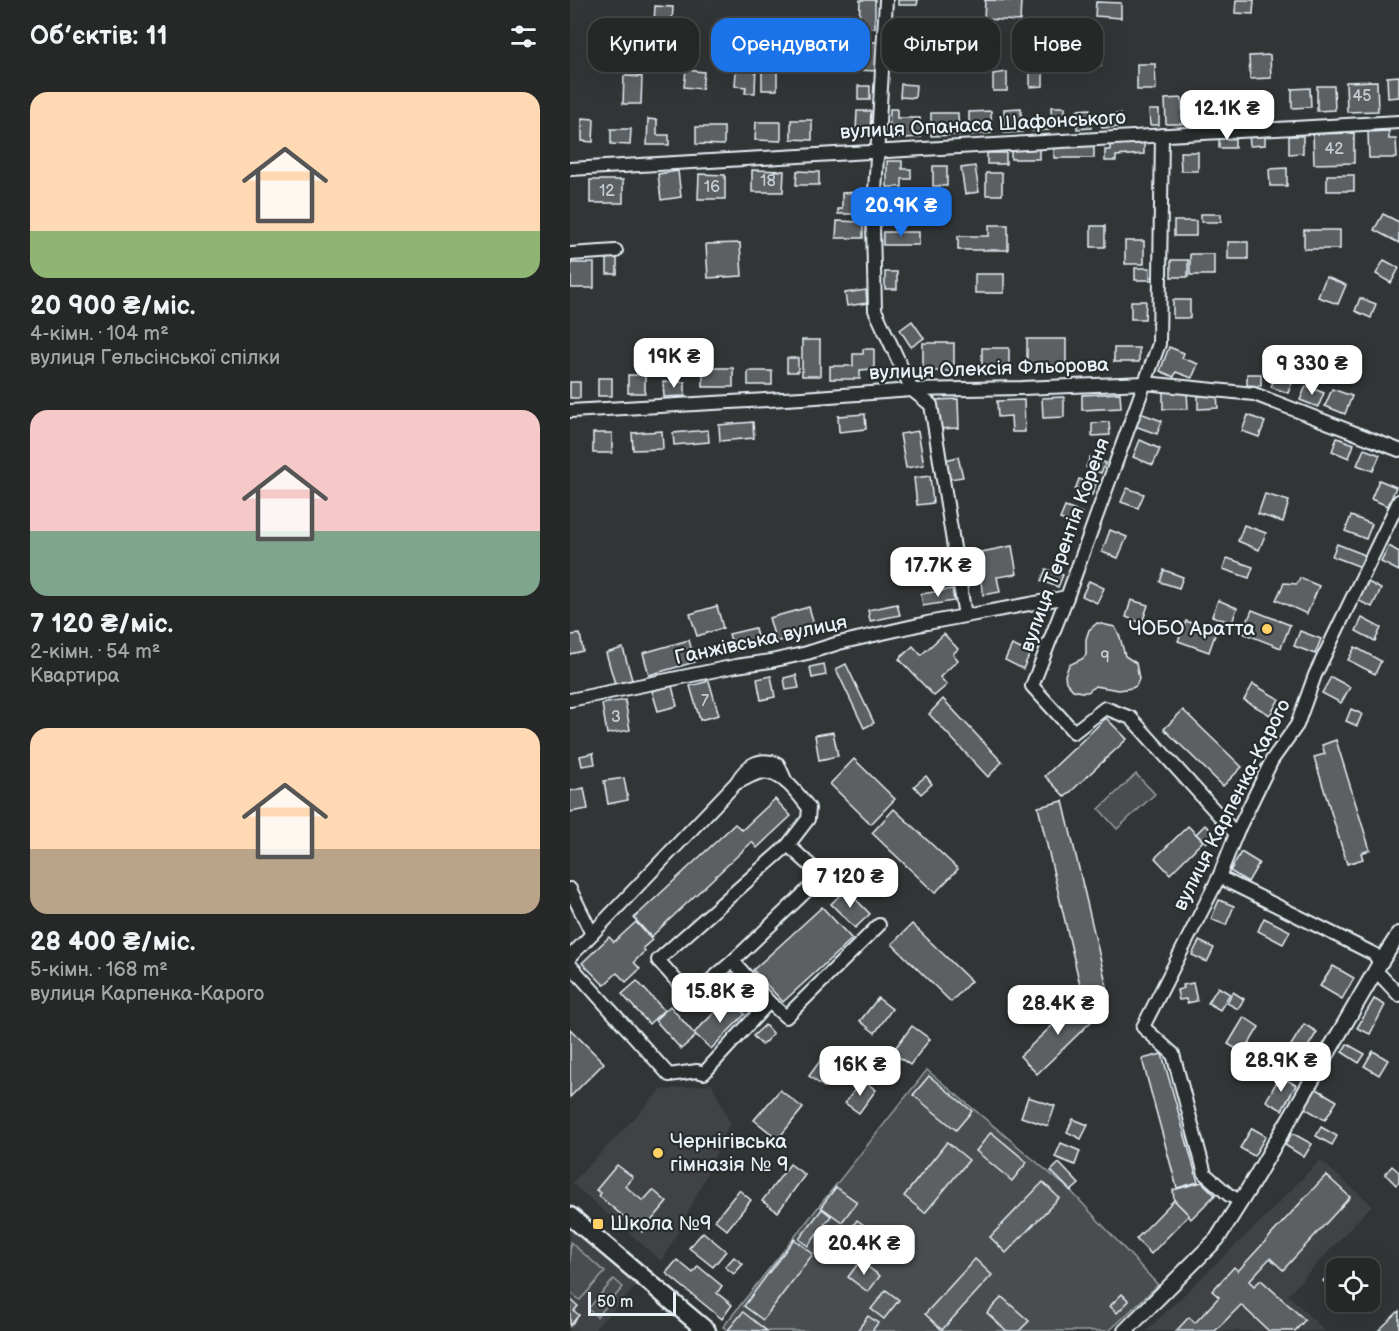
<!DOCTYPE html>
<html lang="uk">
<meta charset="utf-8">
<style>
:root{--surface:#262828;--page:#2e3030;--text:#f1f3f6;--muted:#a4a6a8;--line:#424445;--accent:#1a73e8}
body{margin:0;font-family:"Balsamiq Sans",sans-serif;background:var(--page);color:var(--text);height:100vh;display:flex;flex-direction:column;font-size:22px;white-space:nowrap}
*{box-sizing:border-box;margin:0}
p{font-size:20px;color:var(--muted)}
.icon{flex:none;width:33px;height:33px;fill:none;stroke:currentColor;stroke-width:2;stroke-linecap:round;stroke-linejoin:round}
.map{position:relative;flex:1;overflow:hidden}
.panel{display:flex;flex-direction:column;background:var(--surface);width:570px}
.panel>*{flex:none}
.guide{position:absolute;left:18px;top:18px;width:570px;height:54px;display:flex;gap:12px}
.tools{position:absolute;left:756px;top:1258px;display:grid;gap:12px}
.tools a{display:grid;place-items:center;width:54px;height:54px;border-radius:12px;background:var(--surface);box-shadow:0 6px 24px #0002,0 0 0 2px var(--line);font-size:30px}
.scale{position:absolute;left:18px;bottom:15px;width:88px;box-sizing:border-box;padding-left:6px;border:3px solid #e8f1f8;border-top:0;font-size:16px;line-height:21px;white-space:nowrap;color:#e8f1f8;-webkit-text-stroke:4px #2a2d2e;paint-order:stroke}
.price{position:absolute;translate:-50% -51px;padding:0 14px;border-radius:12px;background:#fff;color:#222;font-size:20px;line-height:39px;filter:drop-shadow(0 2px 3px #0008)}
.price::after{content:'';position:absolute;left:50%;top:36px;width:18px;height:14px;margin-left:-9px;background:inherit;clip-path:polygon(0 0,100% 0,50% 100%)}
.price.current{background:var(--accent);color:#fff}
ul{padding:0;list-style:none}
li{display:grid;align-content:center;gap:12px;height:318px;padding:0 30px}
li span{display:grid;place-items:center;height:186px;border-radius:18px;color:#555}
li>.icon{margin-inline-start:auto}
span .icon{width:108px;height:108px;fill:#fffc;stroke-width:1}
li b{font-size:26px}
h2{display:flex;justify-content:space-between;align-items:center;height:72px;padding:0 30px;font-size:26px}
.chip{padding:0 21px;border-radius:18px;background:var(--surface);box-shadow:0 6px 24px #0002,0 0 0 2px var(--line);font-size:21px;line-height:54px}
.chip.current{background:var(--accent);color:#fff}
main{display:flex;flex:1;min-height:0}
.map>svg:first-child{display:block}
.built{fill:#3f4244}
.green{fill:#494d4f;stroke:#989fa4;stroke-width:1.5}
.building{fill:#5c6063;stroke:#e8f1f8;stroke-width:1.5}
.lines{fill:none;stroke-linecap:round;stroke-linejoin:round}
.minor-casing{stroke:#e8f1f8;stroke-width:16}
.tertiary-casing{stroke:#e8f1f8;stroke-width:18}
.secondary-casing{stroke:#e8f1f8;stroke-width:21}
.minor{stroke:#2a2d2e;stroke-width:12}
.tertiary{stroke:#2a2d2e;stroke-width:14}
.secondary{stroke:#2a2d2e;stroke-width:16}
.poi-dot{fill:#ffd166;stroke:#2a2d2e;stroke-width:2}
.labels{text-anchor:middle;dominant-baseline:central;stroke-width:4.5;stroke-linejoin:round;paint-order:stroke}
.number-label{font-size:16px;fill:#c5cdd3}
.street-label{font-size:20px;fill:#e8f1f8;stroke:#2a2d2e}
.poi-label{font-size:20px;fill:#e8f1f8;stroke:#2a2d2e;text-anchor:start}
</style>
<main>
<section class="panel">
<h2>Об’єктів: 11<svg class="icon" aria-label="filters" viewBox="0 0 24 24"><path d="M4 7h16M4 17h16"/><circle cx="9" cy="7" r="2"/><circle cx="15" cy="17" r="2"/></svg></h2>
<ul>
<li><span style="background:linear-gradient(#ffd9b3 75%,#8fb573 0)"><svg class="icon" aria-label="home" viewBox="0 0 24 24"><path d="M3 11l9-7 9 7M6 9v11h12V9"/></svg></span><div><b>20 900 ₴/міс.</b><p>4-кімн. · 104 m²</p><p>вулиця Гельсінської спілки</p></div></li>
<li><span style="background:linear-gradient(#f6c9c9 65%,#7fa58c 0)"><svg class="icon" aria-label="home" viewBox="0 0 24 24"><path d="M3 11l9-7 9 7M6 9v11h12V9"/></svg></span><div><b>7 120 ₴/міс.</b><p>2-кімн. · 54 m²</p><p>Квартира</p></div></li>
<li><span style="background:linear-gradient(#ffd9b3 65%,#b9a48a 0)"><svg class="icon" aria-label="home" viewBox="0 0 24 24"><path d="M3 11l9-7 9 7M6 9v11h12V9"/></svg></span><div><b>28 400 ₴/міс.</b><p>5-кімн. · 168 m²</p><p>вулиця Карпенка-Карого</p></div></li>
</ul>
</section>
<div class="map">
<svg width="829" height="1331" viewBox="0 0 829 1331">
<rect width="100%" height="100%" fill="#323536"/>
<filter id="ink" filterUnits="userSpaceOnUse"><feTurbulence type="fractalNoise" baseFrequency=".0167" numOctaves="2"/><feDisplacementMap in="SourceGraphic" scale="12" xChannelSelector="R" yChannelSelector="G"/><feConvolveMatrix kernelMatrix="1 2 1 2 8 2 1 2 1" color-interpolation-filters="sRGB"/></filter>
<g filter="url(#ink)">
<g class="built">
<polygon points="142,1084 160,1123 124,1201 92,1262 2,1183 91,1090"/>
<polygon points="750,1160 802,1205 718,1295 755,1331 576,1331 696,1216"/>
<polygon points="0,1224 71,1281 23,1331 0,1331"/>
</g>
<g class="green">
<polygon points="566,774 585,794 547,829 529,809"/>
<polygon points="357,1070 501,1191 588,1285 539,1331 158,1331 153,1327"/>
<polygon points="0,1242 35,1272 10,1300 0,1292"/>
<polygon points="44,1279 53,1287 27,1317 18,1309"/>
</g>
<g class="building">
<polygon points="290,0 305,0 305,28 289,27"/>
<polygon points="328,0 348,0 347,5 328,5"/>
<polygon points="415,0 451,1 450,21 414,19"/>
<polygon points="666,0 684,0 683,14 665,13"/>
<polygon points="526,2 551,3 551,18 525,16"/>
<polygon points="85,6 103,7 102,23 84,22"/>
<polygon points="288,42 308,42 307,71 286,70"/>
<polygon points="57,51 73,52 72,75 56,74"/>
<polygon points="700,55 701,78 680,79 679,56"/>
<polygon points="531,57 531,66 515,66 515,58"/>
<polygon points="460,61 473,61 473,86 460,87"/>
<polygon points="176,62 186,62 185,93 175,93 176,87 165,86 166,71 176,71"/>
<polygon points="567,64 585,64 586,90 567,90"/>
<rect x="192" y="68" width="15" height="22"/>
<polygon points="116,70 134,72 132,89 114,87"/>
<polygon points="437,72 437,91 423,91 423,74"/>
<polygon points="54,76 72,77 71,104 53,104"/>
<polygon points="829,76 829,97 818,98 817,77"/>
<polygon points="807,81 808,111 777,112 776,82"/>
<polygon points="331,84 346,85 345,98 330,97"/>
<rect x="288" y="86" width="12" height="14"/>
<polygon points="747,86 764,86 765,110 747,111"/>
<polygon points="740,88 741,107 722,108 722,89"/>
<polygon points="612,98 613,124 596,124 595,99"/>
<polygon points="675,98 675,109 685,108 685,120 662,121 661,99"/>
<polygon points="481,107 495,107 495,125 482,125"/>
<polygon points="630,107 648,107 649,122 630,123"/>
<polygon points="451,108 452,132 434,133 434,109"/>
<polygon points="320,109 327,109 327,118 350,118 351,137 319,139"/>
<polygon points="520,109 521,128 507,129 507,110"/>
<polygon points="579,110 589,110 589,125 580,125"/>
<polygon points="287,111 301,111 300,131 286,131"/>
<polygon points="421,111 422,133 399,135 399,112"/>
<polygon points="361,113 388,113 389,135 361,136"/>
<polygon points="550,114 550,127 532,128 531,115"/>
<polygon points="12,118 24,119 23,142 12,141"/>
<polygon points="78,119 87,120 87,135 99,135 99,145 77,145"/>
<polygon points="221,120 242,120 242,140 221,139"/>
<polygon points="461,120 478,121 479,130 462,131"/>
<polygon points="186,122 211,122 211,141 185,140"/>
<polygon points="126,127 154,127 154,145 126,144"/>
<polygon points="41,129 61,129 60,145 41,144"/>
<polygon points="819,131 819,139 826,139 827,158 799,158 798,132"/>
<polygon points="784,133 784,163 744,164 743,134"/>
<rect x="649" y="134" width="16" height="14"/>
<polygon points="679,134 695,134 695,145 680,146"/>
<polygon points="719,136 733,136 733,153 719,154"/>
<polygon points="574,142 574,154 546,156 546,161 535,161 535,150 540,150 540,144"/>
<rect x="484" y="145" width="40" height="13"/>
<rect x="441" y="147" width="28" height="12"/>
<polygon points="610,152 628,152 628,171 611,171"/>
<rect x="417" y="153" width="19" height="11"/>
<polygon points="317,161 332,161 332,169 341,169 341,179 332,179 332,187 317,187"/>
<rect x="363" y="166" width="14" height="20"/>
<polygon points="405,166 409,192 395,194 391,168"/>
<polygon points="717,168 717,186 700,186 699,169"/>
<polygon points="182,170 214,171 213,192 182,192"/>
<polygon points="108,171 111,197 91,200 88,174"/>
<polygon points="227,171 249,172 249,185 226,185"/>
<rect x="416" y="173" width="16" height="22"/>
<polygon points="129,174 155,175 155,199 128,199"/>
<rect x="757" y="175" width="27" height="16"/>
<rect x="20" y="180" width="33" height="23"/>
<polygon points="291,192 291,214 268,214 268,209 272,209 272,193"/>
<rect x="631" y="214" width="20" height="8"/>
<polygon points="813,214 829,222 829,243 804,230"/>
<polygon points="267,221 293,222 293,238 266,238"/>
<rect x="604" y="221" width="22" height="15"/>
<polygon points="419,225 438,225 438,250 388,250 388,236 419,236"/>
<rect x="521" y="226" width="14" height="21"/>
<rect x="734" y="230" width="36" height="19"/>
<rect x="313" y="232" width="36" height="13"/>
<rect x="555" y="241" width="19" height="23"/>
<rect x="658" y="242" width="20" height="17"/>
<polygon points="170,243 172,276 138,278 136,244"/>
<rect x="620" y="254" width="24" height="21"/>
<rect x="37" y="255" width="10" height="19"/>
<rect x="601" y="260" width="17" height="17"/>
<polygon points="814,260 829,268 821,283 806,274"/>
<rect x="1" y="263" width="23" height="25"/>
<rect x="565" y="268" width="15" height="12"/>
<rect x="315" y="272" width="12" height="17"/>
<rect x="405" y="274" width="29" height="19"/>
<polygon points="756,277 776,285 768,304 748,297"/>
<polygon points="296,290 297,303 277,306 275,293"/>
<polygon points="790,298 806,304 801,318 785,311"/>
<rect x="603" y="300" width="17" height="18"/>
<polygon points="561,301 576,301 575,319 561,319"/>
<polygon points="342,321 354,338 341,347 330,330"/>
<rect x="457" y="339" width="39" height="27"/>
<rect x="232" y="340" width="18" height="36"/>
<rect x="353" y="343" width="31" height="28"/>
<polygon points="599,347 614,353 612,358 628,364 622,378 606,372 604,377 590,371"/>
<rect x="412" y="348" width="27" height="18"/>
<rect x="544" y="348" width="25" height="14"/>
<polygon points="293,349 304,349 304,369 290,370 290,379 260,379 260,366 283,366 283,354 293,354"/>
<rect x="217" y="358" width="11" height="14"/>
<polygon points="709,366 726,372 718,393 701,387"/>
<rect x="133" y="368" width="30" height="19"/>
<rect x="178" y="371" width="24" height="14"/>
<polygon points="677,374 691,374 691,386 677,385"/>
<rect x="58" y="375" width="17" height="18"/>
<rect x="28" y="378" width="14" height="18"/>
<rect x="0" y="382" width="10" height="16"/>
<polygon points="93,382 115,382 115,396 94,397"/>
<polygon points="736,386 754,393 748,407 730,400"/>
<polygon points="762,389 782,396 775,414 755,406"/>
<polygon points="617,391 618,409 593,409 593,392"/>
<polygon points="550,393 551,408 512,410 512,395"/>
<polygon points="647,395 648,408 628,409 628,396"/>
<polygon points="494,397 494,417 473,418 472,398"/>
<polygon points="388,399 389,428 367,429 366,400"/>
<polygon points="454,400 455,432 442,432 441,416 428,417 427,401"/>
<polygon points="570,413 592,421 587,434 565,426"/>
<polygon points="295,414 296,429 269,432 268,416"/>
<polygon points="678,415 695,422 689,437 672,431"/>
<polygon points="183,422 184,438 150,441 149,425"/>
<polygon points="539,422 540,435 522,436 522,423"/>
<polygon points="138,430 139,442 104,445 103,433"/>
<polygon points="92,431 93,449 63,450 62,433"/>
<polygon points="348,431 354,465 336,468 330,434"/>
<rect x="23" y="433" width="19" height="20"/>
<polygon points="767,438 784,444 779,458 762,451"/>
<polygon points="570,440 590,449 583,465 563,457"/>
<polygon points="794,449 810,455 803,471 787,465"/>
<polygon points="388,457 393,477 380,479 375,460"/>
<polygon points="520,457 536,463 531,473 516,467"/>
<polygon points="360,476 363,503 347,505 344,478"/>
<polygon points="509,479 526,484 522,495 505,490"/>
<polygon points="809,480 826,487 818,506 801,499"/>
<polygon points="557,488 574,494 568,508 551,502"/>
<polygon points="695,494 719,501 713,522 688,514"/>
<polygon points="495,507 512,513 507,525 490,519"/>
<polygon points="781,516 802,524 796,539 775,531"/>
<polygon points="674,525 696,533 689,550 668,541"/>
<polygon points="540,530 557,537 548,558 532,552"/>
<polygon points="767,544 795,555 791,567 762,556"/>
<polygon points="442,546 447,574 427,577 430,592 413,595 406,553"/>
<polygon points="819,546 829,552 829,571 811,562"/>
<polygon points="657,558 683,567 679,578 653,569"/>
<polygon points="476,569 493,575 488,587 471,581"/>
<polygon points="594,570 613,577 609,588 590,582"/>
<polygon points="730,578 749,586 737,614 706,600 714,583 727,584"/>
<polygon points="519,581 534,588 527,603 512,596"/>
<polygon points="798,582 811,589 802,607 789,601"/>
<polygon points="382,589 384,601 353,606 351,594"/>
<polygon points="561,600 578,605 572,623 556,617"/>
<polygon points="648,600 667,608 662,623 642,616"/>
<polygon points="327,604 330,615 300,621 298,610"/>
<polygon points="147,606 153,628 127,636 120,614"/>
<polygon points="239,607 246,631 206,642 199,618"/>
<polygon points="682,610 720,625 711,648 673,633"/>
<polygon points="792,618 811,628 805,641 786,631"/>
<polygon points="616,621 646,632 639,652 608,641"/>
<polygon points="527,623 545,627 550,637 555,656 566,663 569,679 566,686 562,688 549,690 525,686 518,692 511,692 503,690 496,682 495,675 499,665 512,659 516,655 516,639 519,630"/>
<polygon points="185,628 189,645 164,651 159,634"/>
<polygon points="730,631 751,639 745,654 724,646"/>
<polygon points="10,634 13,651 0,654 0,635"/>
<polygon points="374,634 388,649 383,654 388,660 370,677 377,685 364,696 329,659 343,646 351,655"/>
<polygon points="119,640 125,662 79,675 73,653"/>
<polygon points="442,645 460,653 453,669 435,660"/>
<polygon points="785,647 811,661 805,674 778,660"/>
<polygon points="53,648 62,680 45,684 36,653"/>
<polygon points="254,664 256,675 242,678 240,667"/>
<polygon points="276,664 304,723 294,728 266,669"/>
<polygon points="226,675 229,688 216,690 214,678"/>
<polygon points="201,676 205,697 191,700 187,679"/>
<polygon points="761,677 780,687 771,703 752,693"/>
<polygon points="139,681 149,715 130,720 120,686"/>
<polygon points="683,684 709,699 700,715 674,700"/>
<polygon points="102,686 107,706 88,711 82,691"/>
<polygon points="373,699 432,762 418,777 359,714"/>
<polygon points="55,700 60,730 37,734 32,704"/>
<polygon points="781,709 792,714 787,726 776,721"/>
<polygon points="613,710 672,767 653,786 594,729"/>
<polygon points="536,718 557,739 495,797 475,776"/>
<polygon points="263,732 268,756 249,760 245,735"/>
<polygon points="766,740 800,850 791,853 793,859 777,864 744,757 755,754 752,745"/>
<polygon points="23,753 25,764 12,766 10,756"/>
<polygon points="284,759 325,799 301,824 260,784"/>
<polygon points="356,776 362,784 351,794 344,786"/>
<polygon points="54,778 58,800 38,804 34,781"/>
<polygon points="14,788 18,809 0,812 0,791"/>
<polygon points="205,799 221,816 187,848 182,842 81,937 64,918 165,824 172,830"/>
<polygon points="493,801 537,987 512,993 468,807"/>
<polygon points="324,809 388,869 365,893 302,833"/>
<polygon points="635,825 645,834 636,843 626,834"/>
<polygon points="618,826 633,841 600,874 585,858"/>
<polygon points="671,852 689,863 678,882 660,871"/>
<polygon points="276,889 300,914 285,928 261,904"/>
<polygon points="649,900 664,906 656,925 641,919"/>
<polygon points="252,907 282,939 213,1002 183,970"/>
<polygon points="694,918 720,931 713,944 688,931"/>
<polygon points="66,922 82,940 73,948 75,951 64,962 70,969 56,982 47,973 34,985 12,963 39,937 44,942"/>
<polygon points="342,924 401,981 381,1002 322,944"/>
<polygon points="629,941 644,948 637,962 622,955"/>
<polygon points="763,966 784,978 772,999 750,986"/>
<polygon points="67,981 94,1010 79,1024 52,994"/>
<polygon points="623,983 627,1001 617,1003 616,999 609,1000 607,990 614,988 613,985"/>
<polygon points="648,987 660,994 650,1010 638,1003"/>
<polygon points="663,992 674,999 668,1009 657,1003"/>
<polygon points="159,998 175,1014 141,1049 124,1033"/>
<polygon points="308,998 322,1009 305,1033 290,1021"/>
<polygon points="510,999 527,1016 467,1074 450,1056"/>
<polygon points="804,999 815,1005 800,1034 787,1028"/>
<polygon points="100,1006 126,1036 111,1049 85,1020"/>
<polygon points="674,1017 689,1027 673,1053 658,1044"/>
<polygon points="734,1024 747,1032 731,1058 718,1050"/>
<polygon points="195,1025 203,1034 192,1045 183,1036"/>
<polygon points="342,1026 360,1039 340,1065 322,1052"/>
<polygon points="0,1029 34,1063 0,1097"/>
<polygon points="777,1044 795,1054 789,1063 772,1052"/>
<polygon points="258,1050 273,1062 254,1087 239,1076"/>
<polygon points="803,1051 818,1060 809,1075 794,1066"/>
<polygon points="592,1054 628,1182 607,1188 572,1059"/>
<polygon points="359,1076 402,1111 386,1130 343,1095"/>
<polygon points="710,1076 726,1085 712,1110 696,1101"/>
<polygon points="292,1080 306,1090 289,1113 275,1103"/>
<polygon points="745,1088 767,1101 755,1120 733,1107"/>
<polygon points="210,1090 233,1108 208,1139 184,1120"/>
<polygon points="458,1097 485,1106 478,1126 451,1117"/>
<polygon points="503,1119 518,1125 511,1139 497,1132"/>
<polygon points="751,1127 767,1136 762,1145 746,1136"/>
<polygon points="682,1128 696,1136 684,1156 670,1148"/>
<polygon points="421,1132 457,1162 442,1181 406,1151"/>
<polygon points="722,1133 742,1144 734,1157 715,1145"/>
<polygon points="377,1142 399,1160 355,1213 334,1196"/>
<polygon points="491,1143 510,1151 505,1165 485,1157"/>
<polygon points="489,1163 509,1184 501,1191 481,1171"/>
<polygon points="220,1164 235,1175 208,1212 192,1201"/>
<polygon points="47,1165 63,1177 55,1186 73,1201 83,1190 97,1202 72,1232 29,1196 31,1193 26,1190"/>
<polygon points="822,1166 829,1172 829,1182 826,1185 815,1174"/>
<polygon points="756,1175 780,1197 713,1270 700,1258 679,1281 684,1286 691,1280 735,1320 725,1331 699,1331 671,1305 645,1331 606,1331 619,1317 625,1323 649,1297 642,1291 664,1267 668,1271"/>
<polygon points="473,1182 489,1198 436,1253 420,1237"/>
<polygon points="632,1182 645,1195 621,1219 604,1200 603,1190"/>
<polygon points="266,1187 287,1202 272,1222 251,1207"/>
<polygon points="169,1190 181,1200 157,1230 145,1220"/>
<polygon points="604,1200 619,1215 581,1254 566,1239"/>
<polygon points="252,1209 261,1216 238,1246 229,1239"/>
<polygon points="287,1220 323,1246 310,1263 275,1237"/>
<polygon points="133,1232 156,1251 143,1267 119,1248"/>
<polygon points="224,1239 243,1254 193,1320 174,1306"/>
<polygon points="164,1257 173,1264 164,1274 155,1267"/>
<polygon points="405,1259 422,1275 372,1330 355,1314"/>
<polygon points="107,1260 123,1273 128,1266 152,1286 147,1293 162,1305 152,1319 96,1273"/>
<polygon points="290,1261 310,1276 298,1292 278,1277"/>
<polygon points="767,1264 772,1269 766,1269 766,1292 753,1281"/>
<polygon points="316,1290 329,1300 314,1319 301,1309"/>
<polygon points="552,1294 559,1301 547,1313 540,1306"/>
<polygon points="432,1297 459,1321 449,1331 437,1331 417,1313"/>
<polygon points="0,1299 8,1306 4,1311 9,1315 0,1326"/>
<polygon points="829,1311 829,1331 808,1331"/>
<polygon points="173,1312 197,1331 158,1330"/>
<polygon points="298,1316 308,1323 302,1331 287,1331"/>
</g>
<g class="lines">
<g class="minor-casing">
<g id="minor">
<polyline points="316,0 303,227 305,310 342,390 361,405 395,616"/>
<polyline points="592,135 589,344 497,597 462,686 504,732 535,708 561,718 666,834"/>
<polyline points="0,169 829,122"/>
<polyline points="0,254 46,251"/>
<polyline points="0,411 232,398 342,390 452,388 575,383 684,394 829,450"/>
<polyline points="0,700 166,666 201,661 237,653 269,643 357,623 497,597"/>
<polyline points="649,877 804,954 810,963"/>
<polyline points="0,889 22,934"/>
<path d="M 0,957 L 166,783 C 176,766 188,756 208,764 L 216,782"/>
<path d="M 163,961 L 121,997 L 88,960 L 218,845 L 238,819 L 239,808 C 228,794 210,768 189,773 C 181,775 174,780 166,783"/>
<polyline points="0,965 99,1075 127,1071 134,1073 199,1002 216,1017 309,925"/>
<polyline points="804,973 811,976 829,995"/>
<polyline points="199,1002 163,961 252,876 218,845"/>
<polyline points="671,1201 659,1195 635,1174 603,1054 573,1027 649,877 666,834 702,760 727,725 745,675 829,501"/>
</g>
</g>
<g class="tertiary-casing">
<polyline id="tertiary" points="555,1331 647,1239 681,1185 810,963 829,934"/>
</g>
<g class="secondary-casing">
<polyline id="secondary" points="0,1216 137,1331"/>
</g>
<use href="#minor" class="minor"/>
<use href="#tertiary" class="tertiary"/>
<use href="#secondary" class="secondary"/>
</g>
</g>
<g class="poi-dot">
<circle cx="697" cy="629" r="6"/>
<circle cx="88" cy="1153" r="6"/>
<rect x="22" y="1218" width="12" height="12" rx="3"/>
</g>
<g class="labels">
<g class="number-label">
<text x="792" y="96">45</text>
<text x="764" y="149">42</text>
<text x="198" y="181">18</text>
<text x="142" y="187">16</text>
<text x="37" y="191">12</text>
<text x="535" y="657">9</text>
<text x="135" y="701">7</text>
<text x="46" y="717">3</text>
</g>
<g class="street-label">
<text transform="translate(413 125) rotate(-3)">вулиця Опанаса Шафонського</text>
<text transform="translate(419 369) rotate(-2)">вулиця Олексія Фльорова</text>
<text transform="translate(495 545) rotate(-70)">вулиця Терентія Кореня</text>
<text transform="translate(191 640) rotate(-12)">Ганжівська вулиця</text>
<text transform="translate(662 805) rotate(-63)">вулиця Карпенка-Карого</text>
</g>
<g class="poi-label">
<text x="685" y="629" text-anchor="end">ЧОБО Аратта</text>
<text x="100" y="1142">Чернігівська<tspan x="100" dy="23">гімназія № 9</tspan></text>
<text x="40" y="1224">Школа №9</text>
</g>
</g>
</svg>
<div class="tools">
<a><svg class="icon" aria-label="locate" viewBox="0 0 24 24"><circle cx="12" cy="12" r="6"/><path d="M12 2v4M12 18v4M2 12h4M18 12h4"/></svg></a>
</div>
<div class="scale">50 m</div>
<b class="price" style="left:657px;top:141px">12.1K ₴</b>
<b class="price current" style="left:331px;top:238px">20.9K ₴</b>
<b class="price" style="left:104px;top:389px">19K ₴</b>
<b class="price" style="left:742px;top:396px">9 330 ₴</b>
<b class="price" style="left:368px;top:598px">17.7K ₴</b>
<b class="price" style="left:280px;top:909px">7 120 ₴</b>
<b class="price" style="left:150px;top:1024px">15.8K ₴</b>
<b class="price" style="left:488px;top:1036px">28.4K ₴</b>
<b class="price" style="left:711px;top:1093px">28.9K ₴</b>
<b class="price" style="left:290px;top:1097px">16K ₴</b>
<b class="price" style="left:294px;top:1276px">20.4K ₴</b>
<div class="guide">
<a class="chip">Купити</a>
<a class="chip current">Орендувати</a>
<a class="chip">Фільтри</a>
<a class="chip">Нове</a>
</div>
</div>
</main>
